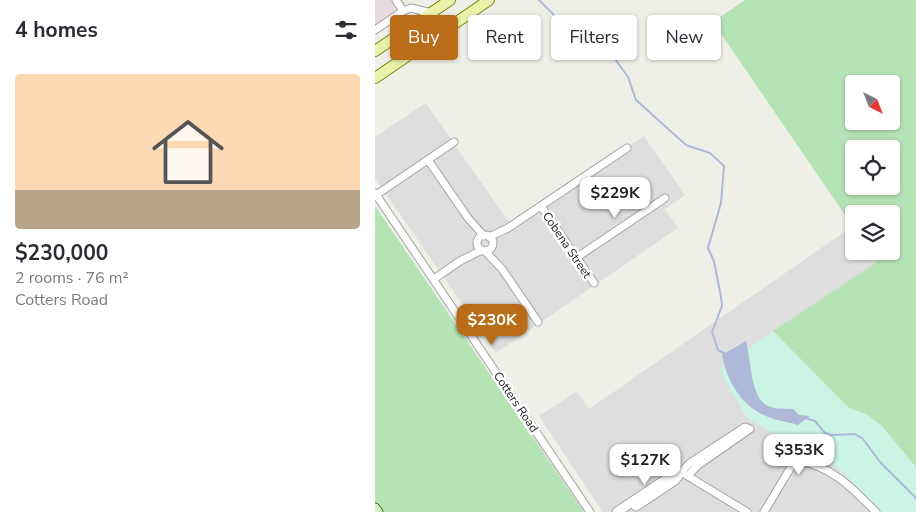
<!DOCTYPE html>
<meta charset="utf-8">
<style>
:root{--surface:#fff;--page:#f7f7f7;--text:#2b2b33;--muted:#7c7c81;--line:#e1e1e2;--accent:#b96d18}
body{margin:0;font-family:"Nunito Sans",sans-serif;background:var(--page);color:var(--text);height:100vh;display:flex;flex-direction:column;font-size:19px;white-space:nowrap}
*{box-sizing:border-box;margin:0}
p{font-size:16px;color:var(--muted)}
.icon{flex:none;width:28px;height:28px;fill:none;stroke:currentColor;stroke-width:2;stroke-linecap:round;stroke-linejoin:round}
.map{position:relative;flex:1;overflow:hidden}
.details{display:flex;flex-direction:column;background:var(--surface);width:375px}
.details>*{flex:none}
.banner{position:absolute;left:15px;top:15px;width:450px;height:45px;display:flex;gap:10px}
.needle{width:32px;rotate:138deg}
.buttons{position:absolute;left:470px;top:75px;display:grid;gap:10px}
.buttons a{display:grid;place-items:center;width:55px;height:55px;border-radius:5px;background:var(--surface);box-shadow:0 1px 4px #0004;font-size:25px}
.price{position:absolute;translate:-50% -42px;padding:0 11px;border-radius:10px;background:#fff;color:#222;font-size:16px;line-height:32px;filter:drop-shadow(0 1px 2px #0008)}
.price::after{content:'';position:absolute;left:50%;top:30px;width:15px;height:11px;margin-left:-8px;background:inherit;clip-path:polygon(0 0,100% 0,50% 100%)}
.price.on{background:var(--accent);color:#fff}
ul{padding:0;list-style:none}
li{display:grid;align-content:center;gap:10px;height:265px;padding:0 15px}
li+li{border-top:1px solid var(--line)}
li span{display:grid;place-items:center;height:155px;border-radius:5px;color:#555}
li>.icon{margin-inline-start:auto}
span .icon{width:90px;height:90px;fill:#fffc;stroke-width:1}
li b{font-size:21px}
h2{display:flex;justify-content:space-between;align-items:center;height:60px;padding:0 15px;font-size:21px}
.chip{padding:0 18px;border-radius:5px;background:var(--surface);box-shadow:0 1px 4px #0004;font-size:18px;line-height:45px}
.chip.on{background:var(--accent);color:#fff}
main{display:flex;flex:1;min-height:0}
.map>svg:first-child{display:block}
.residential{fill:#dedede;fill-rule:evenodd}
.industrial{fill:#e8dbdf}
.grass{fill:#b5e3b6;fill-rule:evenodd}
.park{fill:#cbf4e4}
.water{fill:#aeb8d8}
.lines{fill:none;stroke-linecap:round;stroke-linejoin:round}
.stream{stroke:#aeb8d8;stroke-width:2}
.minor-casing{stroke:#a2a2a2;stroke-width:9}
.tertiary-casing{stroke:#a2a2a2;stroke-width:11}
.secondary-casing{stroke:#336d12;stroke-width:11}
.primary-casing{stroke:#738b12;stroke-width:12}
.minor{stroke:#fff;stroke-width:7}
.tertiary{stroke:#fff;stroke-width:9}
.secondary{stroke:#d7f3c3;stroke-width:9}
.primary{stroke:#ebf2ac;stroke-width:10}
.labels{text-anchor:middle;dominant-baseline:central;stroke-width:5;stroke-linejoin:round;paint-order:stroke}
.street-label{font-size:12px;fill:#212121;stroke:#fff}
</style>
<main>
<section class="details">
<h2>4 homes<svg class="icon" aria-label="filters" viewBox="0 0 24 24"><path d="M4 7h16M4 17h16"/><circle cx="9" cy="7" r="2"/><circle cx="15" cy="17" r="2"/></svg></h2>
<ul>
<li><span style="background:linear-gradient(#ffd9b3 75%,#b9a48a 0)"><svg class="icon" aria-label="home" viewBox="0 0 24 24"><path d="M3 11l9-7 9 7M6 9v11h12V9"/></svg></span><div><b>$230,000</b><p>2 rooms · 76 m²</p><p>Cotters Road</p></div></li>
</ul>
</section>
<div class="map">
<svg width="541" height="512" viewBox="0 0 541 512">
<rect width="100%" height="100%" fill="#eef0e8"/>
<g class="residential">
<path d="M 370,0 L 541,0 L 541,512 L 228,512 L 164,416 L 202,391 L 214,409 L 478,226 L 338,22 ZM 479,84 L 516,84 L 516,121 L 479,121 ZM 479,149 L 516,149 L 516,186 L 479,186 ZM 479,214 L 516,214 L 516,251 L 479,251 Z"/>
<polygon points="51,103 135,224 269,136 310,195 290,209 303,228 121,353 0,178 0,137"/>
</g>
<polygon class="industrial" points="0,0 28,0 31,3 0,24"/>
<g class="grass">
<path d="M 370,0 L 541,0 L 541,467 L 491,414 L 474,408 L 398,331 L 502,262 L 495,251 L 516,251 L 516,214 L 479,214 L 479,228 L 338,22 ZM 479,84 L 516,84 L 516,121 L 479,121 ZM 479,149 L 516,149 L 516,186 L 479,186 Z"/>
<polygon points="0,206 209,512 0,512"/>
</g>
<polygon class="park" points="398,331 474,408 491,414 506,425 541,467 541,512 505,512 468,472 372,418 344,369"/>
<path class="water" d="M 371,341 C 376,358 375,395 391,405 C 398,410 409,408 418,409 L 424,415 L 435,416 L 423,425 C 414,422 404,421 396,418 C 368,409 352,382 347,355 Z"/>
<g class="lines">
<g class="stream">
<polyline points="164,0 201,37 215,36 232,48 253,77 261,100 311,145 335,153 349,166 346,203 333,248 339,261 346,297 347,306 337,332 343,350 351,354"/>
<polyline points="431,418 440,421 450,433 456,435 480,434 488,439 505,462 541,498"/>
</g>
<g class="minor-casing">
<g id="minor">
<polyline points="21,0 28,11 36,8 57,13"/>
<polyline points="0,30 28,11"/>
<polyline points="53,160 93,218 109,236"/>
<polyline points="0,193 215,512"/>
<polyline points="1,195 79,142"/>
<polyline points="166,206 219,283"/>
<circle cx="110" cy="243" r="8"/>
<polyline points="114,237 133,228 252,148"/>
<polyline points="110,251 127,269 163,322"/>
<polyline points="201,258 290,198"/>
<polyline points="59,279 85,261 107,250"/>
<polyline points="306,472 315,463 370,427 375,429 322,466 313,476"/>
<polyline points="311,475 372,512"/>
<path d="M 389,512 L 416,467 L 425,461 C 458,467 478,489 501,512"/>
</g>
</g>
<g class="tertiary-casing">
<g id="tertiary">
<polyline points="261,506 300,480 306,472"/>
<polyline points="242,512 293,478 300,468"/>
</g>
</g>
<g class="secondary-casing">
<polyline id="secondary" points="0,508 3,512"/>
</g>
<g class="primary-casing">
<g id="primary">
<polyline points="0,51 75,0"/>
<polyline points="0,78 114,0"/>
</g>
</g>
<use href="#minor" class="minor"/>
<use href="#tertiary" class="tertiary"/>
<use href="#secondary" class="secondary"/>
<use href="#primary" class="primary"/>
</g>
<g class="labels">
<g class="street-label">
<text transform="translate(192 245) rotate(56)">Cobena Street</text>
<text transform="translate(141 402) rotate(56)">Cotters Road</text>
</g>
</g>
</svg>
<div class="buttons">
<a><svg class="needle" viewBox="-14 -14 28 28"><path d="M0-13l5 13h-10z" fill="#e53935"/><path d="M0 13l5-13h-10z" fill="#7c7c81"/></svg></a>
<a><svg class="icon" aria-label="locate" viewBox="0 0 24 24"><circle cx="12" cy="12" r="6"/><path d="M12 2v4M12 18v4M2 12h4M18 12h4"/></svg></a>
<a><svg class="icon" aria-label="layers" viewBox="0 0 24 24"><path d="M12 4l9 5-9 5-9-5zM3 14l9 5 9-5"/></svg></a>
</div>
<b class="price" style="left:240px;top:219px">$229K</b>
<b class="price on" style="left:117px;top:346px">$230K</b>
<b class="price" style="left:424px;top:476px">$353K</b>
<b class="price" style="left:270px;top:486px">$127K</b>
<div class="banner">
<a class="chip on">Buy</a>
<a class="chip">Rent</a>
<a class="chip">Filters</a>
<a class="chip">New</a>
</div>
</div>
</main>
